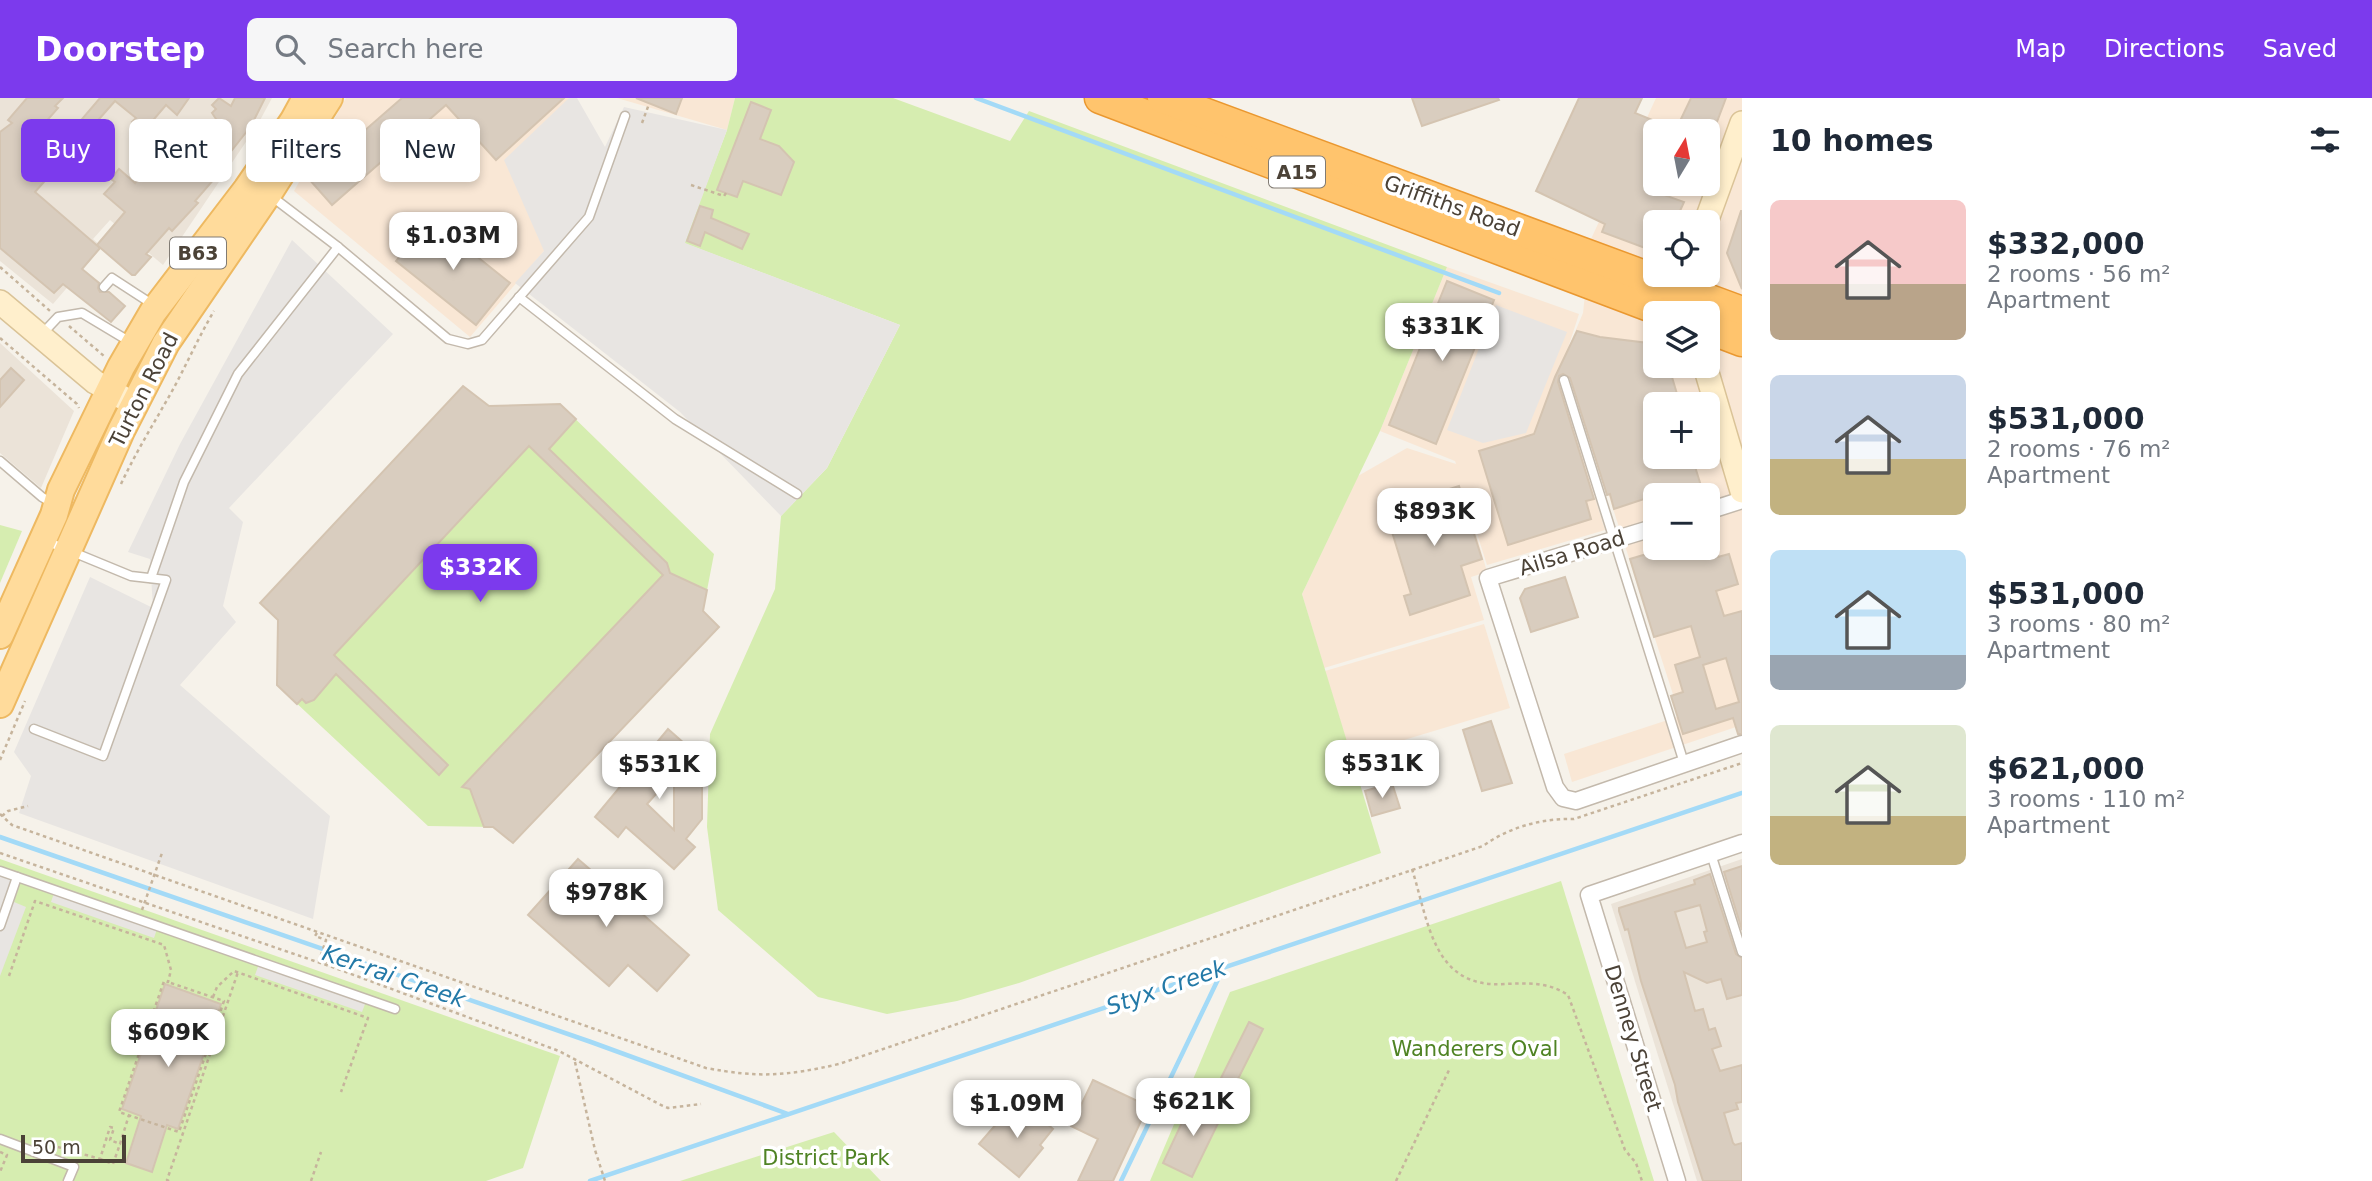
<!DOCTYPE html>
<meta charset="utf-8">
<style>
:root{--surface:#fff;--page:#f6f6f7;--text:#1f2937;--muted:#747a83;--accent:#7c3aed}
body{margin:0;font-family:"DejaVu Sans",sans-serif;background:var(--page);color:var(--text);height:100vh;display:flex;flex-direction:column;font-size:26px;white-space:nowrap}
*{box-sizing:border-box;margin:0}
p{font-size:23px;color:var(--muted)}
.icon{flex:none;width:38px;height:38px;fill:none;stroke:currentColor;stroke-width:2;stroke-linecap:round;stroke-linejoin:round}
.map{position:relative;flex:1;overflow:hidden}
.sheet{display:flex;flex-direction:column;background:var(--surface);width:630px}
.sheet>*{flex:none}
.hud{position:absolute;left:21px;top:21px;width:665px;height:63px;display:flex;gap:14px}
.needle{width:46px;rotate:10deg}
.controls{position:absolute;left:1643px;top:21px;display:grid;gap:14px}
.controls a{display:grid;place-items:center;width:77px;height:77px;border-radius:10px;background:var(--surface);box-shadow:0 4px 10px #0003;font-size:35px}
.scale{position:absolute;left:21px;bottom:18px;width:105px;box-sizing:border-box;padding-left:7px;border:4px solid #4b4237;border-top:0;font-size:19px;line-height:24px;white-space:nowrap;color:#4b4237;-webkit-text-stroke:5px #fff;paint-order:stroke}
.price{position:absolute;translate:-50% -60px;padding:0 16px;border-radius:14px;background:#fff;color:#222;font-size:23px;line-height:46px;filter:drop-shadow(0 2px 4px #0008)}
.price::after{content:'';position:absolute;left:50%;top:42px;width:21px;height:16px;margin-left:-10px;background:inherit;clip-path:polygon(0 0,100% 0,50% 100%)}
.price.current{background:var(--accent);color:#fff}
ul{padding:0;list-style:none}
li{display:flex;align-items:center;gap:21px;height:175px;padding:0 28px}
li span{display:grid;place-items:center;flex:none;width:196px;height:140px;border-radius:10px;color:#555}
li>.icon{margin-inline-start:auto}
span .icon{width:84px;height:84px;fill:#fffc;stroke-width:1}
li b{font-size:30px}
h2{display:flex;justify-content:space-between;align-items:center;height:84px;padding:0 28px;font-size:30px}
.chip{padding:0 24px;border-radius:10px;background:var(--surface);box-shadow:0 4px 10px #0003;font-size:24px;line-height:63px}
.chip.current{background:var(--accent);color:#fff}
header{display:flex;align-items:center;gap:42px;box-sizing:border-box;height:98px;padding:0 35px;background:var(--accent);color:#fff}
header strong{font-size:33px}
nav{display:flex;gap:38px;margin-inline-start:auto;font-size:24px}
.search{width:490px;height:63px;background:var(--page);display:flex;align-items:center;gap:18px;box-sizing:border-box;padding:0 24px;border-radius:10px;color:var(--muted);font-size:26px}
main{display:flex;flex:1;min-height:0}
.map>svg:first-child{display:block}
.residential{fill:#ebe3d8}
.commercial{fill:#f9e7d5;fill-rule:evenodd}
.green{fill:#d6edb0}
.parking{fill:#e8e5e2}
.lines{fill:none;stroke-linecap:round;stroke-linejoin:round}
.stream{stroke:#a3daf7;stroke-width:4.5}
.building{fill:#d9cdbf;stroke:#d4c4b1;stroke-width:2;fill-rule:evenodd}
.lane-casing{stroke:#c3b9ac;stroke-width:11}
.street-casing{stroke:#c3b9ac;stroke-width:19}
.secondary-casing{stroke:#dac397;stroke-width:26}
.primary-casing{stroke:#eeb961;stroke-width:30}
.highway-casing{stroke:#ea9830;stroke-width:33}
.path{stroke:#c6b49c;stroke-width:2.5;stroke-dasharray:3.5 3.5;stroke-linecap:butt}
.lane{stroke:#fff;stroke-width:8}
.street{stroke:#fff;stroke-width:16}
.secondary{stroke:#ffefcc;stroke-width:23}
.primary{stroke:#ffdb9b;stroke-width:26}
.highway{stroke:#ffc46d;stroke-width:30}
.labels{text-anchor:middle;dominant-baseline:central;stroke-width:7;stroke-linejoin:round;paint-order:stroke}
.shield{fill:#fff;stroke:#817b73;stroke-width:2}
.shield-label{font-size:19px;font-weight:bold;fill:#4b4237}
.street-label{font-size:21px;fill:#4b4237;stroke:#fff}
.park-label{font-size:21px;fill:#4f8324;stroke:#fff}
.water-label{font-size:23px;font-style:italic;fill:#2379a7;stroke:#fff}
</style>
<header>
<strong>Doorstep</strong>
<div class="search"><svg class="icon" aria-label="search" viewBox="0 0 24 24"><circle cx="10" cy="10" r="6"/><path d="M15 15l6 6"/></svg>Search here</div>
<nav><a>Map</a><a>Directions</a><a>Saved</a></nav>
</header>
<main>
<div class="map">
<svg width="1742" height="1083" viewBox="0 0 1742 1083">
<rect width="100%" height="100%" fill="#f6f2ea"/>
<g class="residential">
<polygon points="0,0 272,0 258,26 163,167 110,122 93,141 102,149 53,206 0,163"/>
<polygon points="0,245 74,313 41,390 0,355"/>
<polygon points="1742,761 1742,1083 1697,1083 1611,806"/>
</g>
<g class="commercial">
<polygon points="346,0 574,0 544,153 470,239 294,93"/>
<polygon points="617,0 735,0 727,32"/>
<path d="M 1656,0 L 1742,0 L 1742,627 L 1572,684 L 1564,656 L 1680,618 L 1564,259 L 1557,276 L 1605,432 L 1487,467 L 1470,414 L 1487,474 L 1471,479 L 1484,522 L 1324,570 L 1302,496 L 1358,378 L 1407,350 L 1456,366 L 1455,363 L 1380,333 L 1447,169 L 1579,216 L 1567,253 L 1583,215 L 1591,141 ZM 1656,33 L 1708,33 L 1708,86 L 1656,86 ZM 1656,124 L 1708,124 L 1708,177 L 1656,177 ZM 1656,215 L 1708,215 L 1708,268 L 1656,268 ZM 1656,306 L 1708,306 L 1708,359 L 1656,359 ZM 1656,397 L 1708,397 L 1708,450 L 1656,450 Z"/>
<polygon points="1484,526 1510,610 1351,658 1325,573"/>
</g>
<g class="green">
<polygon points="735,0 893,0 1010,43 1029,13 1447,169 1380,333 1302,496 1381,755 1019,885 957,903 887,916 818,899 718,812 707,729 710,636 775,491 781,418 827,370 900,227 684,145 727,32"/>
<polygon points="463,288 489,308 560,306 714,456 703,513 719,529 513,745 493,729 428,728 277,587 278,522 260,505"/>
<polygon points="0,427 22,433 0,485"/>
<polygon points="0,761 560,958 523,1070 486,1083 0,1083"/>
<polygon points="1561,783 1654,1083 1150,1083 1230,894"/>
<polygon points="834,1034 881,1083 680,1083"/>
</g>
<g class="parking">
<polygon points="569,0 577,0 605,49 624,9 727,32 685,145 900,227 827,370 781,418 680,314 515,185 544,153 504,62"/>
<polygon points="292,142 393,236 229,410 243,424 223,508 236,524 180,587 330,718 313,821 19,715 31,678 14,654 90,479 153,510 150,461 128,454 180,346"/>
<polygon points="1496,207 1567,234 1526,335 1483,345 1447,332"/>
<polygon points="0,777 20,785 14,804 26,809 0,878"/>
<polygon points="55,792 158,828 154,840 51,804"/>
<polygon points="260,863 367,901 362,914 255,877"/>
</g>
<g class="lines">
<g class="stream">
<polyline points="976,0 1499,195"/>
<polyline points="0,739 591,944 788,1016"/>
<polyline points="590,1083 1742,695"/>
<polyline points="1121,1083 1223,871"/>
</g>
</g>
<g class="building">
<polygon points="27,0 63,0 55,8 58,10 43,27 73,51 35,94 100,150 82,171 99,185 98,190 100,194 109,194 125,208 111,224 63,186 54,195 0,150 0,34 12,25 8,22"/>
<polygon points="100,0 189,0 177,17 166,7 143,34 132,24 136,20 115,3 92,29 82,21"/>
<polygon points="219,0 231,8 235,0 265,0 251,28 218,70 221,73 195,103 198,105 172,133 169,130 146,156 151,159 135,177 132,177 97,147 125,114 104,96 115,84 111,81 119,71 135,85 150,68 162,78 191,40 197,43 216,21 212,15 216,11 212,7"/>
<polygon points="402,0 564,0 496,62 446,7 332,107 309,81"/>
<polygon points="636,0 682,0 676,16"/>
<polygon points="1412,0 1498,0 1499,2 1422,28"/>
<polygon points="1579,0 1642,0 1635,15 1679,33 1656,33 1656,68 1647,91 1684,104 1675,124 1656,124 1656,154 1602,134 1605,126 1536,93"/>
<polygon points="1691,0 1726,0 1712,37 1680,23"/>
<polygon points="751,4 771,12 760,41 779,48 794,64 781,97 743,83 737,99 717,92"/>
<polygon points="700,108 713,112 711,120 749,136 742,151 705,134 700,148 687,143"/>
<polygon points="1741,113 1742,113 1742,191 1727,155"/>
<polygon points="430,121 510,185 476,227 396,163"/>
<polygon points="1447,183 1494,202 1436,346 1389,327"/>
<polygon points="1577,233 1600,239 1656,246 1656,268 1663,268 1664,271 1669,269 1680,306 1656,306 1656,359 1692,359 1702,391 1683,397 1656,397 1614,411 1610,396 1607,397 1570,280 1563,276 1559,278 1558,284 1594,401 1586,403 1591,421 1508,447 1479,353 1534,336 1555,279"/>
<polygon points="11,270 24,282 0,309 0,282"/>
<polygon points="463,288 489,308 560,306 576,321 549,351 667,465 670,475 707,492 703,513 719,529 513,745 493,729 484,729 470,691 462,689 663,477 529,348 334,557 448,667 439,677 336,576 314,602 306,605 302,601 297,606 277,587 278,522 260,505"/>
<polygon points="1459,388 1482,461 1461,468 1470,497 1410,517 1404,498 1411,496 1385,411"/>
<path d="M 1658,450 L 1715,450 L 1718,459 L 1729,456 L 1738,486 L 1716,493 L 1724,518 L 1742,513 L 1742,636 L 1738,636 L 1733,620 L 1683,636 L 1671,598 L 1683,594 L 1675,567 L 1700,559 L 1691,528 L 1654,539 L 1630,461 L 1650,455 L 1649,452 ZM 1726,560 L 1739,604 L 1716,611 L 1703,567 Z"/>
<polygon points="1565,479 1578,519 1531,534 1520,500 1525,491"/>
<polygon points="1491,623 1512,685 1482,693 1463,632"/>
<path d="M 668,631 L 694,654 L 685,663 L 702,678 L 702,721 L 686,741 L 695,749 L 674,771 L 626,729 L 618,739 L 595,719 ZM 674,676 L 674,732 L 647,706 Z"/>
<polygon points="1392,685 1400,710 1372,718 1365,693"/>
<polygon points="578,761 614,792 620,785 629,793 623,799 689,857 657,893 628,867 609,888 528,817"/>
<polygon points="1742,768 1742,832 1724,774"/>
<path d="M 1710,776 L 1736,856 L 1742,860 L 1742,897 L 1727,901 L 1721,881 L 1707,885 L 1684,874 L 1695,913 L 1703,911 L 1709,932 L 1715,930 L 1721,948 L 1712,951 L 1720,973 L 1742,967 L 1742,1004 L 1736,1005 L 1738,1011 L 1724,1015 L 1733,1045 L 1735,1047 L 1742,1045 L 1742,1083 L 1703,1083 L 1678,1004 L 1675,987 L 1641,883 L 1628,831 L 1625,832 L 1619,813 L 1619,810 L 1695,786 L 1694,782 ZM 1700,807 L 1707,833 L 1704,834 L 1707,844 L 1686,850 L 1675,814 Z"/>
<polygon points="165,886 221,906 178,1031 167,1027 152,1074 126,1065 141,1018 122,1011"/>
<polygon points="1249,924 1263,931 1235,987 1221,980"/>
<polygon points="1093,982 1148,1008 1113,1083 1078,1083 1098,1041 1071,1028"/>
<polygon points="1193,1001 1223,1015 1192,1079 1163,1065"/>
<polygon points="1023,1006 1053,1031 1040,1047 1043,1050 1019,1079 979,1046 1005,1016 1011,1021"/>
</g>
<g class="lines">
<g class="lane-casing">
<g id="lane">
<polyline points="271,98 338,149 448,241 468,246 482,242 589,119 625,18"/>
<polyline points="104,189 112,180 155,208"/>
<polyline points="519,199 675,321 797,396"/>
<polyline points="42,236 58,219 82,215 132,245"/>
<polyline points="1564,282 1684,665"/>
<polyline points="0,363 42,399 54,406"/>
<polyline points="151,480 184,384 238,276 338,149"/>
<polyline points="34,631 103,658 166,482 131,478 46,443"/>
<polyline points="1711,756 1742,854"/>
<polyline points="0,773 395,911"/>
<polyline points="0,828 17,779"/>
<polyline points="0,1041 74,1069 68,1083"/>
</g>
</g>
<g class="street-casing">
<g id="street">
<polyline points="1708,413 1742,402"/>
<polyline points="1656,429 1488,480 1555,689 1563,700 1576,703 1742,646"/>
<polyline points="1677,1083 1589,797 1742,745"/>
</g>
</g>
<g class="secondary-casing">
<g id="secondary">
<polyline points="1706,124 1742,25"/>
<polyline points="0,204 95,284 134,306"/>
<polyline points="1705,268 1742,393"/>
</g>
</g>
<g class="primary-casing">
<g id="primary">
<polyline points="0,537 54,417 61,392 121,269 153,214 247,91 294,22 306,0"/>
<polyline points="0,606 121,333 166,245 268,96 329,0"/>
</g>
</g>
<g class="highway-casing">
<g id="highway">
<polyline points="1100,0 1668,215"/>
<polyline points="1163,0 1742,214"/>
<polyline points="1708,230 1742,243"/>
</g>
</g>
<g class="path">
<polyline points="642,25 649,6"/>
<polyline points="691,87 724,98 726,95"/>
<polyline points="0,169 50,213"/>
<polyline points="69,228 104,258"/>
<polyline points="0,240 77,306 79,310"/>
<path d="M 121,386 C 136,354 154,325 171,295 C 186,268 198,240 214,213"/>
<polyline points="0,662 25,603"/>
<path d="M 0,716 L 12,727 L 706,970 C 759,980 786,978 839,966 L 1483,748 C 1509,729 1543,720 1574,721 L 1742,665"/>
<polyline points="2,718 8,713 28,708"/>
<polyline points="0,755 335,870 559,953 661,1007 668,1010 701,1006"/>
<path d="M 1412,771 C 1429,825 1433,891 1505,886 C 1527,885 1549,884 1568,897 L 1625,1052 L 1636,1065 L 1642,1083"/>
<polyline points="142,812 162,755"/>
<polyline points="317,835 315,838 326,842 319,863 328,866"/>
<polyline points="9,878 35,803 164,847 171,872 168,884 164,883 119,1014 179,1034 224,903 168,884"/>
<polyline points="213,899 217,889 234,873 368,920 341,994"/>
<polyline points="575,964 595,1052 605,1083"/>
<polyline points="51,1047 100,1061 110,1029 114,1030 110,1042 120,1046 129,1017"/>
<polyline points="0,1054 7,1057 0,1074"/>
<polyline points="100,1061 113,1066 120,1046"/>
<polyline points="169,1083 167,1082 238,874"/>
<polyline points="311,1083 321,1054"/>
<polyline points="1396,1083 1450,970"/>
</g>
<use href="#lane" class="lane"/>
<use href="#street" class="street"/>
<use href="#secondary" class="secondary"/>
<use href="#primary" class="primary"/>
<use href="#highway" class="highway"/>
</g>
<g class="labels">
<g class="shield">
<rect x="1269" y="58.5" width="56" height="31" rx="5"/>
<rect x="170" y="139.5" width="56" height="31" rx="5"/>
</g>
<g class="shield-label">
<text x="1297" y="74">A15</text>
<text x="198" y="155">B63</text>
</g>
<g class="street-label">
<text transform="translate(1452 108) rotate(20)">Griffiths Road</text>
<text transform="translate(144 292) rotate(-63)">Turton Road</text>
<text transform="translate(1572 455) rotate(-17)">Ailsa Road</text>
<text transform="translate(1633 940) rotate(73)">Denney Street</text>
</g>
<g class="park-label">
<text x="1475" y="951">Wanderers Oval</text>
<text x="826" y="1060">District Park</text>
</g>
<g class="water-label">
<text transform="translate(394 878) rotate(19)">Ker-rai Creek</text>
<text transform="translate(1166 889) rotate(-19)">Styx Creek</text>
</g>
</g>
</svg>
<div class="controls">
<a><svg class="needle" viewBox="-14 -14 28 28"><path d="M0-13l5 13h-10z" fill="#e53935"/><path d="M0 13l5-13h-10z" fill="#747a83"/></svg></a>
<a><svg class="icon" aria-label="locate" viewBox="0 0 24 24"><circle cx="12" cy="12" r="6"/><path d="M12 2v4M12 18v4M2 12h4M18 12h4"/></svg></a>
<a><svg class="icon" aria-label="layers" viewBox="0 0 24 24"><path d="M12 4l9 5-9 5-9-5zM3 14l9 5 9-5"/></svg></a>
<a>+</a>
<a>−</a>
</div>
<div class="scale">50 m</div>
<b class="price" style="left:453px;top:174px">$1.03M</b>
<b class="price" style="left:1442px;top:265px">$331K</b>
<b class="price" style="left:1434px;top:450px">$893K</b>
<b class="price current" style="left:480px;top:506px">$332K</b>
<b class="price" style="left:1382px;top:702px">$531K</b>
<b class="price" style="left:659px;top:703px">$531K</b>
<b class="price" style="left:606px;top:831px">$978K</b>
<b class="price" style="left:168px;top:971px">$609K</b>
<b class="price" style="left:1193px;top:1040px">$621K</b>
<b class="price" style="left:1017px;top:1042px">$1.09M</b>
<div class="hud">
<a class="chip current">Buy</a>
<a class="chip">Rent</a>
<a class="chip">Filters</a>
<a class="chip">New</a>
</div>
</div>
<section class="sheet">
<h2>10 homes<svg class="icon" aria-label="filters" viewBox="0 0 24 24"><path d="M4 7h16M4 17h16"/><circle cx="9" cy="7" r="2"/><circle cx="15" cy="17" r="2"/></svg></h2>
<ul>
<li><span style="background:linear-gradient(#f6c9c9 60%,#b9a48a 0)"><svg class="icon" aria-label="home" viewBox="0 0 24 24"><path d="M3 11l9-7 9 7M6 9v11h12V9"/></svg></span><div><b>$332,000</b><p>2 rooms · 56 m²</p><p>Apartment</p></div></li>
<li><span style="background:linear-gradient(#c9d6e8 60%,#c2b280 0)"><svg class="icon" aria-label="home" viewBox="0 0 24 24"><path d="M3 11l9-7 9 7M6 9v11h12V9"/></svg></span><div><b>$531,000</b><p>2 rooms · 76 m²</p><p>Apartment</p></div></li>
<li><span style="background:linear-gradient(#bfe0f5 75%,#9aa5b1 0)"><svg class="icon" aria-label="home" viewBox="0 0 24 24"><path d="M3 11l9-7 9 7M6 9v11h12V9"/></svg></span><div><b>$531,000</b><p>3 rooms · 80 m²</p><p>Apartment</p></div></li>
<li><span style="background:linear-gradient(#dfe7d0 65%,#c2b280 0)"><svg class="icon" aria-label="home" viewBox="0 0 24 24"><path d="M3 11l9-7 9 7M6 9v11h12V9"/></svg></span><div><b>$621,000</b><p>3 rooms · 110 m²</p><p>Apartment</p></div></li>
</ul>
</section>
</main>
